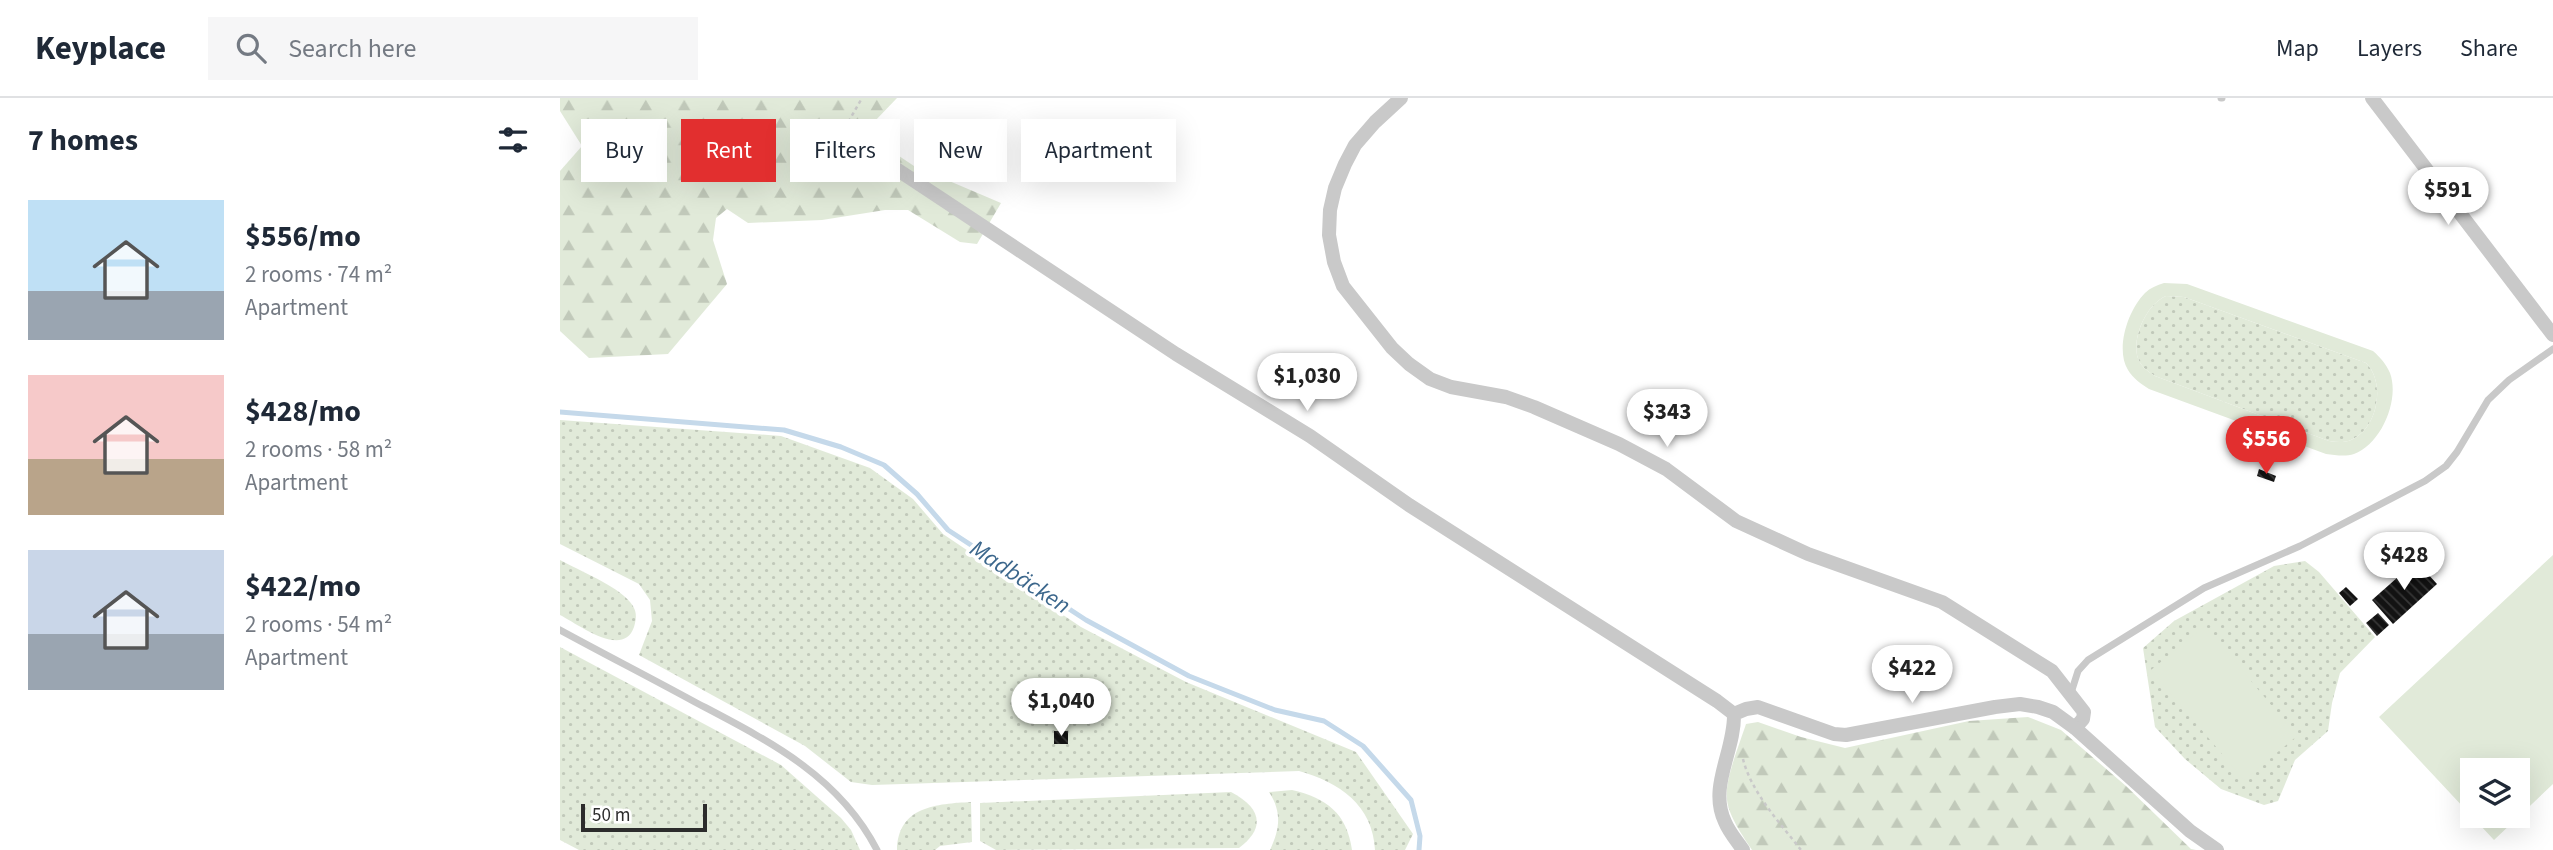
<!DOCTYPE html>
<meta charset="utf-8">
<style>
:root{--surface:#fff;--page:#f6f6f7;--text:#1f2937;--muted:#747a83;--line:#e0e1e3;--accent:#e22f2f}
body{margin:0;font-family:"Source Sans 3",sans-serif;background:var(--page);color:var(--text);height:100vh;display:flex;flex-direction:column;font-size:26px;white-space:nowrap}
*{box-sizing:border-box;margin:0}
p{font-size:23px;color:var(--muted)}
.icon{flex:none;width:38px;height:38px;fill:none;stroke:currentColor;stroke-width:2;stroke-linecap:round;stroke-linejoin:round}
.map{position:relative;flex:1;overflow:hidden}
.panel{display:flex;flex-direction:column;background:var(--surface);width:560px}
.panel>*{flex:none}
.top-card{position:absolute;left:21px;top:21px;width:665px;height:63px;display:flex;gap:14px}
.controls{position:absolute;left:1900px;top:660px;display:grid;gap:14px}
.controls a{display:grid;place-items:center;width:70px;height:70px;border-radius:0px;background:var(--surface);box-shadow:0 7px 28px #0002;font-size:35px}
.scale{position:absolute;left:21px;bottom:18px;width:126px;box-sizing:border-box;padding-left:7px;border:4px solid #2c2c2c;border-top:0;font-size:19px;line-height:24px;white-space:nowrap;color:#2c2c2c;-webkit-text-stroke:5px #fff;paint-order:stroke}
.price{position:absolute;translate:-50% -60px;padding:0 16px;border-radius:24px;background:#fff;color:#222;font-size:23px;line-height:46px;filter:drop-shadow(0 2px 4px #0008)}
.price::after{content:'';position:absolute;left:50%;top:42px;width:21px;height:16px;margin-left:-10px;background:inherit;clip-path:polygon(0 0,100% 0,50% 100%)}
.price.on{background:var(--accent);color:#fff}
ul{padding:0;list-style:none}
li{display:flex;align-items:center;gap:21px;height:175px;padding:0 28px}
li span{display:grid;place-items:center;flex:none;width:196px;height:140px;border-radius:0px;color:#555}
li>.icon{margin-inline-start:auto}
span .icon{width:84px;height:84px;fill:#fffc;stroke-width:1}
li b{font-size:30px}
h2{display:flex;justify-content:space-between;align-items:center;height:84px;padding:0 28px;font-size:30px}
.pill{padding:0 24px;border-radius:0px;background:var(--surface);box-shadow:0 7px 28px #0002;font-size:24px;line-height:63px}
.pill.on{background:var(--accent);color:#fff}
header{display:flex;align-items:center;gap:42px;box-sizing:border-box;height:98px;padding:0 35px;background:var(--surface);border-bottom:2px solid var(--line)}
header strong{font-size:33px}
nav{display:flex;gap:38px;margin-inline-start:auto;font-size:24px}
.search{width:490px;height:63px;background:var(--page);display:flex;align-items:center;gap:18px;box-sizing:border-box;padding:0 24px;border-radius:0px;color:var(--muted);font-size:26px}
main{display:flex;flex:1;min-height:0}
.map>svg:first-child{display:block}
.grass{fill:url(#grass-dots)}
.forest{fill:url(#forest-firs)}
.pitch{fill:#e1ead9;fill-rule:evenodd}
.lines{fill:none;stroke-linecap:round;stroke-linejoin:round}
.stream{stroke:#c5d9ea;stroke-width:5}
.building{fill:url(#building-back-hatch)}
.path{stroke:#c9c9c9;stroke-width:2.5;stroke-dasharray:3.5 3.5;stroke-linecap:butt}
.service{stroke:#c9c9c9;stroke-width:7}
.minor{stroke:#c9c9c9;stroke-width:14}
.labels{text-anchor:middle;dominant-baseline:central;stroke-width:7;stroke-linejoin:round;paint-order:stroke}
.water-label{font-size:24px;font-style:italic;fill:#3c678c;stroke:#fff}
</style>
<header>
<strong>Keyplace</strong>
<div class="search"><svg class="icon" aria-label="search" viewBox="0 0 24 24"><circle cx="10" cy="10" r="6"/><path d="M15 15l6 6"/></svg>Search here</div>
<nav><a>Map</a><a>Layers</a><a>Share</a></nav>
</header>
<main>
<section class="panel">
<h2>7 homes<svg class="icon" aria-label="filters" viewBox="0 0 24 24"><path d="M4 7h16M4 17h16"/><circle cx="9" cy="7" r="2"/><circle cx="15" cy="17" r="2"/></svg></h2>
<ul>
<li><span style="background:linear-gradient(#bfe0f5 65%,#9aa5b1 0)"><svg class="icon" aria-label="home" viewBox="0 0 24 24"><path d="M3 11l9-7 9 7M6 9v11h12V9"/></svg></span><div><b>$556/mo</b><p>2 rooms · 74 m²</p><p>Apartment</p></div></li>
<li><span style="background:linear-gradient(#f6c9c9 60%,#b9a48a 0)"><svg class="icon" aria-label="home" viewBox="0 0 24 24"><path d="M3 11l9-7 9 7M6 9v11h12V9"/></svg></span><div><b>$428/mo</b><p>2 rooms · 58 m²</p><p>Apartment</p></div></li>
<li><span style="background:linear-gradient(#c9d6e8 60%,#9aa5b1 0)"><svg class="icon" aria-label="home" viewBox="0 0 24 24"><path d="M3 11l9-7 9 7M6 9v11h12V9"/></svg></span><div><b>$422/mo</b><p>2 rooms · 54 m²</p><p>Apartment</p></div></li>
</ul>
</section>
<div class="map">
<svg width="1993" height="752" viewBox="0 0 1993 752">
<defs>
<pattern id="grass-dots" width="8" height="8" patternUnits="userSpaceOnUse" patternTransform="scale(1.75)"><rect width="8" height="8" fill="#e1ead9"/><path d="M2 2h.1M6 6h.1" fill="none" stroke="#c1c9ba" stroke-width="1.8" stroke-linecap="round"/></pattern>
<pattern id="forest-firs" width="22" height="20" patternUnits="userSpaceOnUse" patternTransform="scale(1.75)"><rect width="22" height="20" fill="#e1ead9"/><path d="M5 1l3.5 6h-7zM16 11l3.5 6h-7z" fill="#c1c9ba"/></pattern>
<pattern id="building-back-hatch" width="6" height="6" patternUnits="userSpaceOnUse" patternTransform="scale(1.75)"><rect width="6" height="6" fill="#131313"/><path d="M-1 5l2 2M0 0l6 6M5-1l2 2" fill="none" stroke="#363636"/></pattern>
</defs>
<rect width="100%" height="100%" fill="#fff"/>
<g class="grass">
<path d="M 1606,198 L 1624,199 L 1806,265 C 1826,284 1818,331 1791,342 C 1784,345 1776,344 1769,343 L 1595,278 C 1587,273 1579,267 1577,257 C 1573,237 1587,206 1606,198 Z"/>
<path d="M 0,322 L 221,338 L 310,370 L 353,401 L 383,436 L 521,529 L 626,584 L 796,654 L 853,736 L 845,752 L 815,752 C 813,707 779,684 739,673 L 312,687 L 291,684 L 245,648 L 79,557 L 92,523 L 90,502 L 79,486 L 0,446 Z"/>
<path d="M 0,462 C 20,473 56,487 70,504 C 77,512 77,519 74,529 C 63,561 18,526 0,517 Z"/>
<polygon points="1745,463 1759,474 1815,539 1780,575 1772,605 1768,633 1735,662 1718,703 1704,707 1661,691 1625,661 1595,629 1583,550 1614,523 1705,473 1714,468"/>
<polygon points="0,549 221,667 281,720 291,732 300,752 19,752 0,742"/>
<path d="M 732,692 C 766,700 787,715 792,752 L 710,752 C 720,731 722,714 709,694 Z"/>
<path d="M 671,694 C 700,709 707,729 679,750 L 436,752 L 420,743 L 420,705 Z"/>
<path d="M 411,704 L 412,744 L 380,748 L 375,752 L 337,752 C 338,708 377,706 411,704 Z"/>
</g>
<g class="forest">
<polygon points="0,0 337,0 314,24 312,40 354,68 441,105 417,146 400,144 348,112 325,112 262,122 188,125 167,111 156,120 153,142 167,186 108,256 29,260 0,233 0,73 22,48 0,13"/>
<path d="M 1468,619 L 1501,632 L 1566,688 L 1631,751 L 1636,752 L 1192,752 C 1183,738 1169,719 1167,702 C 1164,683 1180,645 1186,626 L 1198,624 L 1241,639 L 1285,650 L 1409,623 Z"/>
</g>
<g class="pitch">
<path d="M 1604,185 L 1627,186 L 1813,253 C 1821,260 1826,266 1830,275 C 1840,302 1821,346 1794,356 C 1785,359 1775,357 1766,356 L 1589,291 C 1581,286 1573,280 1568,272 C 1555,251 1568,212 1585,195 C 1590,190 1597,187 1604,185 ZM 1606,198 L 1624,199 L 1806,265 C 1826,284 1818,331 1791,342 C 1784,345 1776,344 1769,343 L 1595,278 C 1587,273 1579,267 1577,257 C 1573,237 1587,206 1606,198 Z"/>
<path d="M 1993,457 L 1993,686 L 1934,742 L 1819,619 ZM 1913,672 L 1958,672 L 1958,718 L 1913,718 Z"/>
<polygon points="1645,528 1737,638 1684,682 1591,572"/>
</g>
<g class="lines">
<polyline class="stream" points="0,314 224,332 281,349 324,367 357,396 388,432 526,522 629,578 715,612 764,623 803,648 851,702 860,738 859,752"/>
</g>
<g class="building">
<polygon points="1699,371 1716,378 1714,384 1697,378"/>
<polygon points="1856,463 1877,486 1833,526 1812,502"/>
<polygon points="1786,489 1798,501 1790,508 1779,495"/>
<polygon points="1818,515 1829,527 1817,538 1806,525"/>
<rect x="494" y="633" width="14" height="13"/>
</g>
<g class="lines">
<g class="path">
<polyline points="288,31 290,21 302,0"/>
<path d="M 1183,661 C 1191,694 1220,725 1241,752"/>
</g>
<g class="service">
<polyline points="1661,0 1662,0"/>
<path d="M 0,532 C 44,556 89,579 133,603 C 205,641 278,676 317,752"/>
<polyline points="1511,595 1518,573 1528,562 1644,490 1740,448 1865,383 1886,368 1897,354 1928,302 1949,282 1993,251"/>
</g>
<g class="minor">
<polyline points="841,0 815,24 795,47 785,66 775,90 770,112 769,137 774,164 783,188 832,250 849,266 870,281 891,289 946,299 974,309 1059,346 1106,371 1176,423 1248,456 1382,504 1492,573 1524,614 1523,621 1515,630"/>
<polyline points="1812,0 1993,237"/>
<polyline points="297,45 616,256 750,338 849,407 1157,603 1174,616"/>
<path d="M 1183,752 C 1177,743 1169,734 1165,724 C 1148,689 1175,653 1174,616 L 1186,611 L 1198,609 L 1274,636 L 1286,637 L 1435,609 L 1460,606 L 1478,609 L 1493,614 L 1515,630 L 1630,733 L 1657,752"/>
</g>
</g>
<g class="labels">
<g class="water-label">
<text transform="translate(460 479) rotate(33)">Madbäcken</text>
</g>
</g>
</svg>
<div class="controls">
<a><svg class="icon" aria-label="layers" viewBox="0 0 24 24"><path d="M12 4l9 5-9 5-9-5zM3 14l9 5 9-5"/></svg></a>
</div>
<div class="scale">50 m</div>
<b class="price" style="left:1888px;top:129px">$591</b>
<b class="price" style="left:747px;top:315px">$1,030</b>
<b class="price" style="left:1107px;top:351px">$343</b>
<b class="price on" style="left:1706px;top:378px">$556</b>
<b class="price" style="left:1844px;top:494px">$428</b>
<b class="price" style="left:1352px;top:607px">$422</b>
<b class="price" style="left:501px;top:640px">$1,040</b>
<div class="top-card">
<a class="pill">Buy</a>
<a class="pill on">Rent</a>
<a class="pill">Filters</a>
<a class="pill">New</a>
<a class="pill">Apartment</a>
</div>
</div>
</main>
